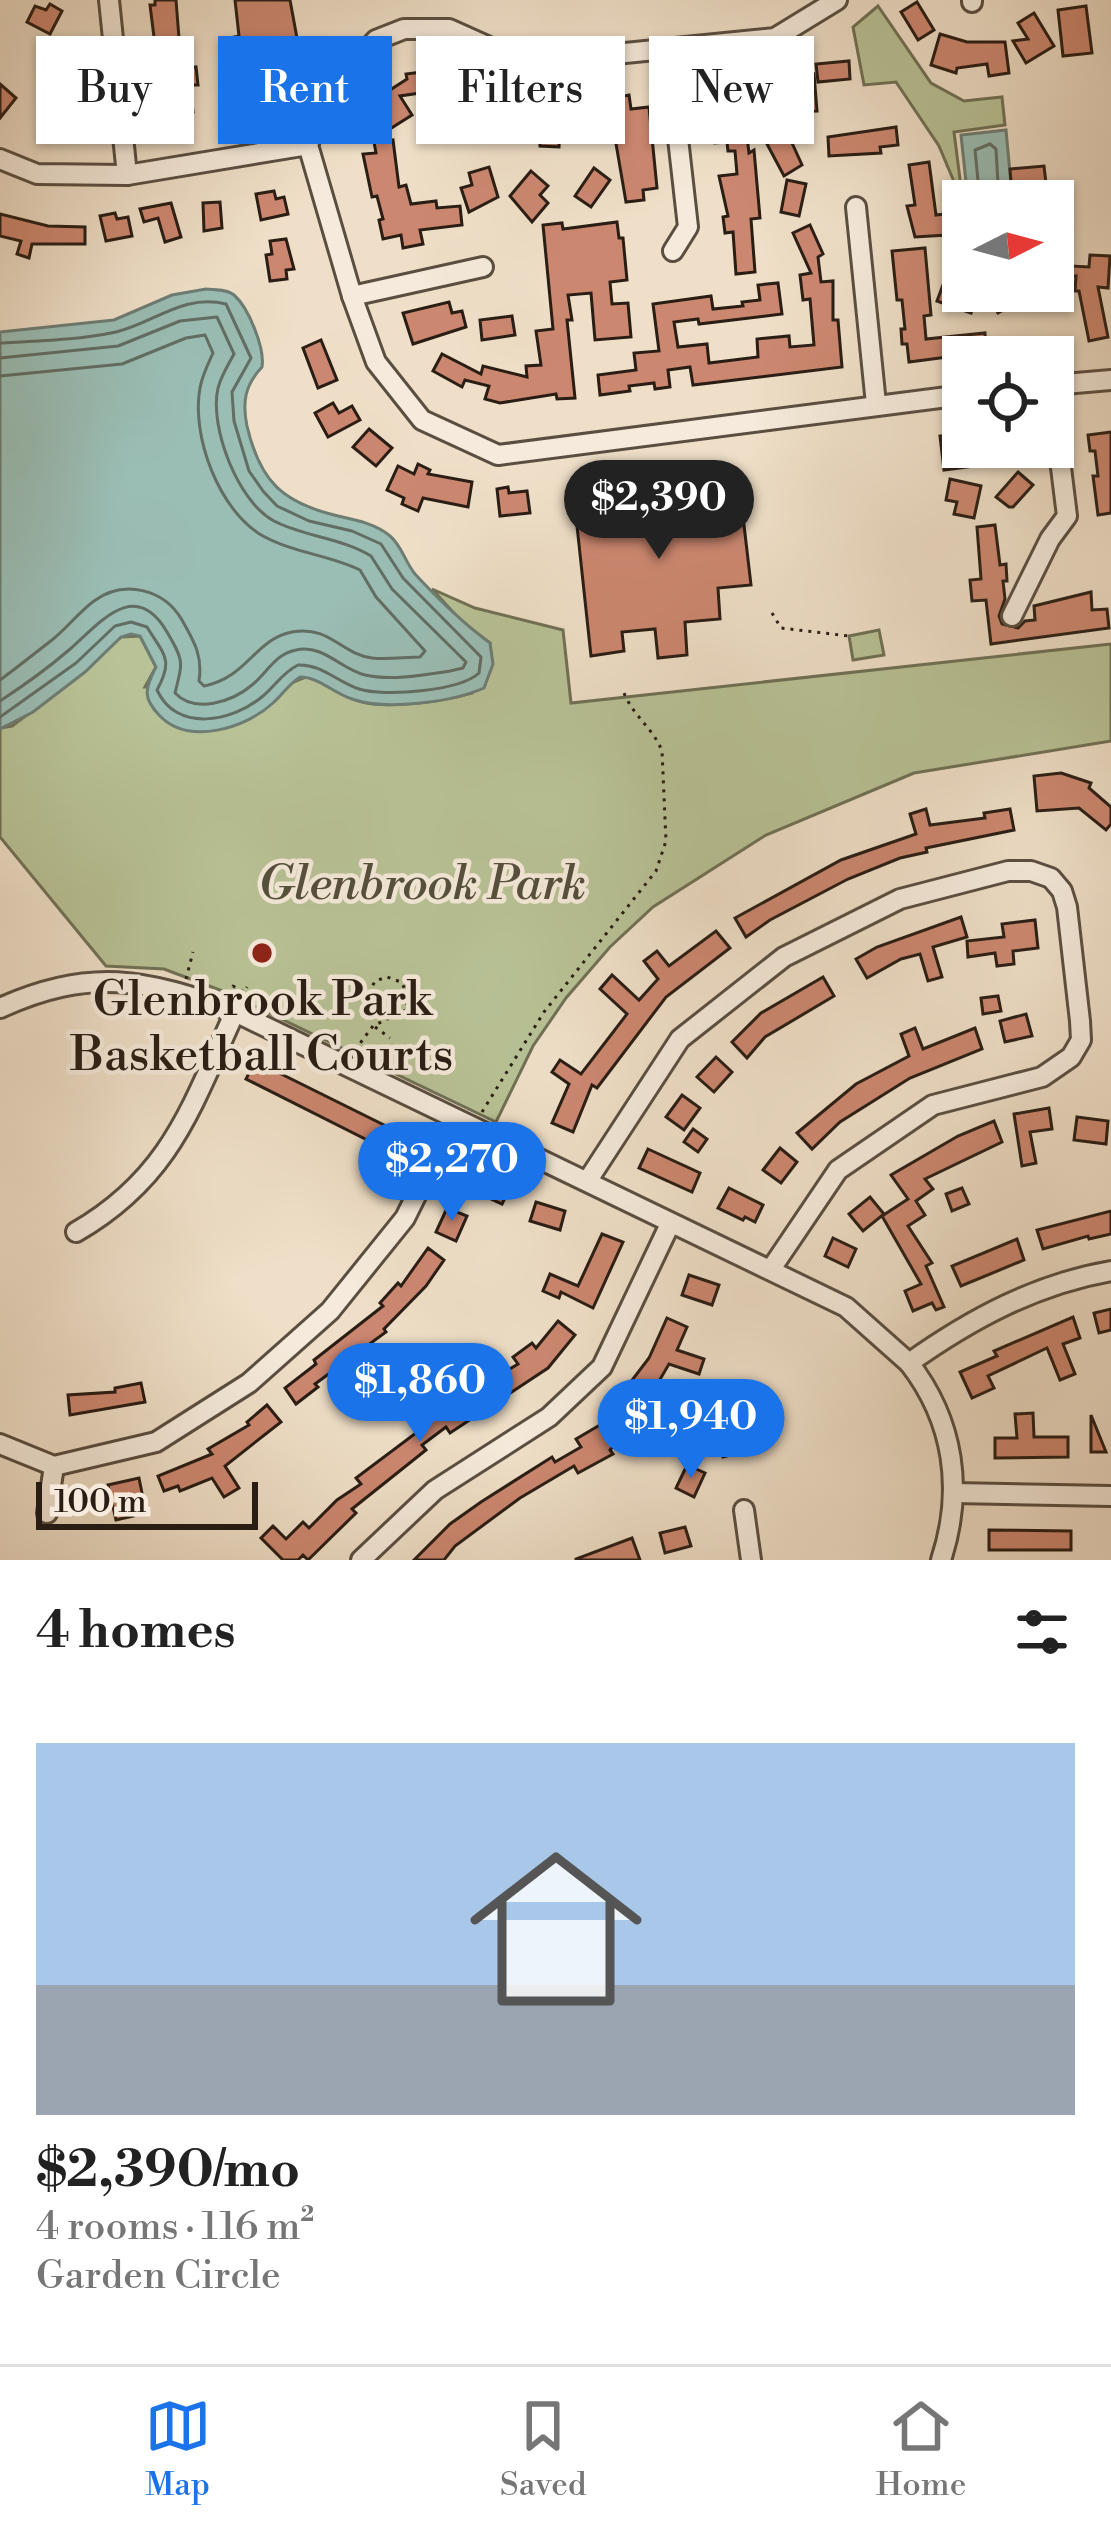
<!DOCTYPE html>
<meta charset="utf-8">
<style>
:root{--surface:#fff;--page:#f6f6f6;--text:#222;--muted:#767676;--line:#e0e0e0;--accent:#1a73e8}
body{margin:0;font-family:"Libre Bodoni",serif;background:var(--page);color:var(--text);height:100vh;display:flex;flex-direction:column;font-size:45px;white-space:nowrap}
*{box-sizing:border-box;margin:0}
p{font-size:39px;color:var(--muted)}
.icon{flex:none;width:66px;height:66px;fill:none;stroke:currentColor;stroke-width:2;stroke-linecap:round;stroke-linejoin:round}
.map{position:relative;height:1560px;overflow:hidden}
.panel{display:flex;flex-direction:column;background:var(--surface);flex:1}
.panel>*{flex:none}
.banner{position:absolute;left:36px;top:36px;width:1041px;height:108px;display:flex;gap:24px}
.needle{width:78px;rotate:84deg}
.controls{position:absolute;left:942px;top:180px;display:grid;gap:24px}
.controls a{display:grid;place-items:center;width:132px;height:132px;border-radius:0px;background:var(--surface);box-shadow:0 3px 9px #0004;font-size:60px}
.scale{position:absolute;left:36px;bottom:30px;width:222px;box-sizing:border-box;padding-left:12px;border:6px solid #291d14;border-top:0;font-size:33px;line-height:42px;white-space:nowrap;color:#291d14;-webkit-text-stroke:9px #f5eadb;paint-order:stroke}
.price{position:absolute;translate:-50% -102px;padding:0 27px;border-radius:42px;background:var(--accent);color:#fff;font-size:39px;line-height:78px;filter:drop-shadow(0 3px 6px #0008)}
.price::after{content:'';position:absolute;left:50%;top:72px;width:36px;height:27px;margin-left:-18px;background:inherit;clip-path:polygon(0 0,100% 0,50% 100%)}
.price.active{background:#222;color:#fff}
ul{padding:0;list-style:none}
li{display:grid;align-content:center;gap:24px;height:636px;padding:0 36px}
li span{display:grid;place-items:center;height:372px;border-radius:0px;color:#555}
li>.icon{margin-inline-start:auto}
span .icon{width:216px;height:216px;fill:#fffc;stroke-width:1}
li b{font-size:51px}
h2{display:flex;justify-content:space-between;align-items:center;height:144px;padding:0 36px;font-size:51px}
.pill{padding:0 42px;border-radius:0px;background:var(--surface);box-shadow:0 3px 9px #0004;font-size:42px;line-height:108px}
.pill.active{background:var(--accent);color:#fff}
.dock{display:flex;justify-content:space-around;align-items:center;height:168px;border-top:3px solid var(--line);background:var(--surface);font-size:33px;color:var(--muted)}
.dock a{display:grid;justify-items:center;gap:6px}
.dock .active{color:var(--accent)}
.map>svg:first-child{display:block}
.green{fill:#b8c296;stroke:#707055;stroke-width:3}
.water{fill:#9abdb4;stroke:#6d7d74;stroke-width:3}
.lines{fill:none;stroke-linecap:round;stroke-linejoin:round}
.shore{stroke:#626d64;stroke-width:3}
.building{fill:#cc8770;stroke:#291d14;stroke-width:3}
.minor-casing{stroke:#5a4e41;stroke-width:24}
.path{stroke:#291d14;stroke-width:3;stroke-dasharray:3 6;stroke-linecap:butt}
.minor{stroke:#f5eadb;stroke-width:18}
.poi-dot{fill:#8f2418;stroke:#f5eadb;stroke-width:4.5}
.labels{text-anchor:middle;dominant-baseline:central;stroke-width:9;stroke-linejoin:round;paint-order:stroke}
.park-label{font-size:48px;font-style:italic;fill:#544f3b;stroke:#f5eadb}
.poi-label{font-size:48px;fill:#291d14;stroke:#f5eadb}
</style>
<div class="map">
<svg width="1111" height="1560" viewBox="0 0 1111 1560">
<rect width="100%" height="100%" fill="#efdfc8"/>
<filter id="stains"><feTurbulence type="fractalNoise" baseFrequency=".00167" numOctaves="4"/><feColorMatrix values="0 0 0 0 .2 0 0 0 0 .09 0 0 0 0 .02 0 0 0 .5 -.17"/></filter>
<radialGradient id="worn" r=".72"><stop offset=".6" stop-color="#630" stop-opacity="0"/><stop offset="1" stop-color="#630" stop-opacity=".3"/></radialGradient>
<g class="green">
<polygon points="878,6 931,83 964,101 1002,97 1005,125 954,132 963,203 939,146 896,82 864,85 853,27"/>
<path d="M 432,589 L 475,608 L 563,630 L 571,703 L 1111,644 L 1111,741 L 914,773 L 766,835 L 653,907 L 610,947 L 566,998 L 533,1046 L 496,1122 L 225,992 L 164,969 L 106,966 L 0,837 L 0,728 L 12,726 L 84,672 L 121,637 L 140,636 L 156,667 L 145,687 L 289,684 L 308,676 C 326,683 340,695 359,701 C 387,710 444,701 472,693 L 490,643 L 462,622 Z"/>
<polygon points="879,630 884,655 853,660 849,636"/>
</g>
<g class="water">
<polygon points="1006,130 1012,195 968,201 961,135"/>
<path d="M 206,289 C 215,290 227,289 234,295 C 249,308 265,349 262,367 C 245,385 242,402 247,426 C 260,482 283,503 338,516 C 356,520 376,524 390,536 C 402,546 405,562 415,574 C 438,599 463,623 490,643 L 493,664 L 484,688 C 452,702 385,711 352,699 C 333,693 319,677 300,677 C 289,684 283,694 273,703 C 246,728 189,746 160,716 C 142,698 145,688 156,667 L 140,636 L 131,634 L 121,637 L 85,672 L 33,712 L 0,729 L 0,332 L 114,320 L 172,295 Z"/>
</g>
<g class="lines">
<g class="shore">
<polyline points="980,201 975,150 990,144 996,149 999,201"/>
<path d="M 0,343 C 37,341 79,340 116,332 C 154,323 184,293 226,304 L 251,358 L 232,392 L 234,421 L 249,471 L 263,491 L 277,506 L 309,521 L 352,531 L 381,544 L 403,578 L 481,657 L 479,673 C 460,691 384,697 359,689 C 337,682 322,664 298,665 C 282,673 276,685 263,696 C 232,722 177,733 157,690 C 174,659 164,655 147,627 L 131,622 L 115,626 L 76,663 L 0,717"/>
<path d="M 0,358 L 118,346 L 180,321 L 217,317 L 234,354 C 228,365 221,376 218,388 C 209,427 238,502 274,521 C 305,537 342,538 371,556 L 392,589 L 466,662 L 463,668 L 450,671 C 424,675 391,681 365,675 C 340,669 324,644 296,650 C 275,654 267,673 252,685 C 232,702 195,714 175,693 C 183,661 184,661 167,632 C 135,577 100,623 69,650 C 48,668 23,686 0,701"/>
<path d="M 0,376 L 122,364 L 186,338 L 205,335 L 213,353 C 208,364 202,376 200,388 C 191,436 219,511 263,536 C 294,553 329,555 360,570 L 376,597 L 425,651 L 420,657 C 405,657 387,660 372,658 C 341,654 330,625 292,632 C 255,639 247,678 204,686 L 199,681 C 203,656 194,641 182,620 C 164,589 124,579 94,601 C 79,612 67,628 52,640 C 35,653 18,667 0,680"/>
</g>
</g>
<g class="building">
<polygon points="155,0 176,0 179,38 187,38 190,57 157,61 150,5 155,5"/>
<polygon points="235,0 290,0 299,49 232,58 230,38 239,36"/>
<polygon points="917,2 934,30 918,40 901,12"/>
<polygon points="50,4 62,11 50,34 27,22 35,6 46,10"/>
<polygon points="1086,6 1092,53 1063,56 1058,10"/>
<polygon points="1034,13 1054,46 1026,63 1013,41 1028,39 1018,23"/>
<polygon points="940,34 967,42 1005,42 1009,73 989,76 987,64 957,68 956,73 931,65"/>
<polygon points="74,49 76,65 81,64 90,138 70,140 63,81 57,82 47,53"/>
<polygon points="849,61 850,79 818,82 816,64"/>
<polygon points="196,67 198,85 190,85 193,112 162,115 159,87 182,84 180,69"/>
<polygon points="438,70 441,90 400,96 412,115 390,129 380,113 389,107 383,98 376,99 407,79 406,74"/>
<polygon points="814,74 817,111 744,113 749,153 754,150 760,218 751,219 755,272 736,274 733,232 725,233 723,217 728,216 719,176 737,174 735,151 728,151 727,142 715,143 710,85 729,84 730,95 758,93 757,80"/>
<polygon points="471,81 486,82 485,93 547,98 546,116 572,117 569,101 584,99 585,104 629,95 631,109 649,107 657,188 643,190 644,200 626,202 614,132 586,136 584,123 560,127 559,147 540,146 540,136 526,136 527,128 450,115 453,83 471,85"/>
<polygon points="0,84 16,98 0,118"/>
<polygon points="896,127 898,145 880,147 881,153 829,156 828,137"/>
<polygon points="787,132 802,165 784,176 767,144"/>
<polygon points="393,140 399,187 406,185 411,204 436,201 437,208 460,206 462,225 420,230 423,244 403,248 401,235 383,239 379,220 383,219 377,196 372,197 363,154 376,153 374,142"/>
<polygon points="929,162 936,215 945,214 947,235 915,237 907,206 915,205 909,165"/>
<polygon points="1044,166 1047,192 1039,193 1040,201 1019,201 1019,195 1012,195 1010,169"/>
<polygon points="489,167 498,197 469,212 461,188 472,185 469,173"/>
<polygon points="594,168 610,180 591,207 575,196"/>
<polygon points="531,171 548,186 540,195 548,203 532,222 510,196"/>
<polygon points="787,180 806,184 799,216 781,212"/>
<polygon points="274,191 276,199 284,197 288,214 261,220 256,194"/>
<polygon points="220,202 222,228 204,231 203,203"/>
<polygon points="171,203 181,237 165,242 158,218 144,222 140,209"/>
<polygon points="115,213 117,219 128,217 132,236 106,241 100,216"/>
<polygon points="0,214 48,226 85,227 85,244 32,244 29,258 17,254 21,241 0,236"/>
<polygon points="617,222 619,238 623,238 627,280 610,282 612,304 628,303 631,337 595,340 591,293 568,295 572,320 567,320 575,398 557,399 556,394 500,403 485,399 489,386 465,380 462,387 433,371 442,354 481,374 483,366 527,377 526,366 541,365 536,331 553,329 543,225 562,223 563,229"/>
<polygon points="810,225 823,254 818,257 821,282 833,281 833,320 838,320 842,367 693,385 690,367 668,370 670,387 655,389 654,383 629,386 630,391 600,395 598,375 636,370 634,353 659,351 653,304 711,296 713,309 743,306 742,302 760,300 758,285 778,283 782,314 699,324 698,319 674,322 678,347 707,344 709,363 758,357 757,339 789,336 790,347 814,345 810,299 803,300 800,275 811,273 793,233"/>
<polygon points="286,239 294,269 286,270 287,279 270,281 266,255 272,254 270,241"/>
<polygon points="925,248 931,315 924,316 926,339 985,333 986,352 909,362 907,344 902,344 901,329 905,329 902,300 897,300 892,251"/>
<polygon points="1090,255 1110,256 1108,288 1098,287 1108,337 1089,341 1079,291 1075,291 1076,276 1053,279 1053,265 1089,267"/>
<polygon points="947,274 963,280 963,291 979,291 971,313 937,301"/>
<polygon points="986,291 1037,291 998,313"/>
<polygon points="449,302 452,313 462,311 466,327 413,344 403,313"/>
<polygon points="512,316 515,335 482,340 480,320"/>
<polygon points="321,340 337,380 318,388 303,348"/>
<polygon points="333,403 339,413 352,406 360,420 328,437 315,413"/>
<polygon points="369,429 392,448 376,466 353,447"/>
<polygon points="1111,432 1111,513 1098,515 1093,476 1098,476 1095,451 1090,451 1088,435"/>
<polygon points="961,434 963,449 980,447 982,465 944,470 940,436"/>
<polygon points="418,464 430,470 428,474 472,482 468,507 423,498 418,511 402,504 404,498 387,490 398,466 414,474"/>
<polygon points="1018,472 1033,485 1013,507 1009,507 996,497"/>
<polygon points="681,478 681,484 714,480 718,510 742,508 751,585 718,588 720,619 685,622 687,655 658,658 655,629 622,632 624,651 591,656 577,526 596,525 592,493"/>
<polygon points="950,479 981,486 974,518 954,514 957,502 946,500"/>
<polygon points="508,487 509,493 527,491 530,513 500,516 497,489"/>
<polygon points="995,525 1000,565 1006,564 1007,581 1003,581 1005,599 999,616 1002,624 1018,628 1025,621 1035,620 1034,606 1091,592 1092,610 1107,609 1109,628 991,644 986,600 972,601 970,580 981,579 977,527"/>
<polygon points="1061,773 1091,783 1089,788 1111,807 1111,824 1106,830 1079,808 1037,811 1034,776"/>
<polygon points="926,809 930,825 985,818 984,813 1010,809 1014,830 926,848 927,852 900,858 848,879 770,920 746,937 735,918 841,860 916,834 910,814"/>
<polygon points="961,917 967,937 933,947 942,977 928,981 920,954 901,959 867,978 856,959 877,947"/>
<polygon points="1035,920 1038,948 1013,951 1014,964 997,966 995,953 968,957 967,941 1004,937 1002,924"/>
<polygon points="716,931 730,948 666,997 597,1088 592,1085 573,1132 552,1123 569,1084 552,1072 560,1060 581,1074 627,1014 600,989 612,975 639,1000 658,979 644,961 657,951 669,966"/>
<polygon points="823,977 834,996 765,1037 747,1058 732,1042 761,1013"/>
<polygon points="998,996 1001,1011 983,1014 981,998"/>
<polygon points="1026,1014 1032,1036 1005,1042 1000,1021"/>
<polygon points="915,1028 923,1049 975,1028 982,1049 910,1078 840,1122 812,1149 797,1133 856,1084 909,1056 901,1034"/>
<polygon points="716,1057 732,1072 714,1092 697,1077"/>
<polygon points="255,1061 402,1134 393,1153 246,1079"/>
<polygon points="682,1095 700,1108 684,1130 666,1117"/>
<polygon points="1049,1108 1052,1129 1030,1132 1036,1163 1022,1166 1014,1114"/>
<polygon points="1077,1117 1108,1121 1106,1144 1074,1140"/>
<polygon points="994,1121 1002,1142 925,1179 933,1189 916,1201 925,1215 908,1226 932,1263 926,1266 944,1307 936,1310 932,1303 913,1311 905,1291 921,1284 882,1216 908,1199 891,1175 958,1136"/>
<polygon points="693,1129 707,1139 698,1152 684,1142"/>
<polygon points="780,1148 797,1162 781,1183 763,1170"/>
<polygon points="648,1149 700,1173 692,1192 639,1168"/>
<polygon points="472,1167 511,1186 502,1204 463,1186"/>
<polygon points="729,1188 763,1205 755,1222 745,1217 743,1220 718,1208"/>
<polygon points="962,1188 969,1204 952,1211 946,1194"/>
<polygon points="870,1197 884,1214 863,1231 849,1214"/>
<polygon points="536,1202 565,1211 560,1230 530,1221"/>
<polygon points="447,1208 467,1216 456,1241 436,1232"/>
<polygon points="1111,1211 1111,1234 1089,1239 1088,1236 1043,1249 1037,1230"/>
<polygon points="602,1234 623,1242 593,1308 561,1292 559,1298 543,1291 550,1274 578,1286"/>
<polygon points="833,1238 856,1249 848,1267 825,1256"/>
<polygon points="1017,1239 1024,1260 961,1286 952,1266"/>
<polygon points="428,1248 444,1260 426,1286 384,1329 386,1332 315,1384 318,1387 296,1404 285,1388 316,1364 314,1360 383,1306 380,1303 398,1283 401,1286"/>
<polygon points="689,1275 719,1285 712,1305 682,1295"/>
<polygon points="1111,1309 1111,1330 1099,1333 1094,1313"/>
<polygon points="1073,1317 1080,1338 1063,1344 1075,1374 1060,1380 1047,1348 988,1376 994,1388 972,1398 960,1372 997,1356 994,1351"/>
<polygon points="667,1318 687,1327 677,1350 704,1359 699,1374 669,1364 655,1388 672,1399 662,1414 649,1406 610,1450 613,1454 578,1473 574,1466 520,1498 455,1546 444,1560 414,1560 450,1524 481,1502 552,1457 555,1462 581,1447 576,1439 617,1415 610,1409 649,1358"/>
<polygon points="558,1321 575,1335 548,1368 450,1433 446,1427 422,1445 426,1450 352,1509 356,1513 308,1560 303,1555 298,1560 283,1560 261,1538 273,1526 286,1539 303,1522 309,1528 337,1500 361,1484 356,1478 424,1427 420,1421 453,1396 456,1401 518,1364 513,1357 532,1343 536,1348"/>
<polygon points="390,1363 401,1376 387,1388 376,1376"/>
<polygon points="141,1383 145,1402 70,1415 68,1395 115,1392 115,1388"/>
<polygon points="267,1405 281,1422 225,1466 239,1488 224,1497 212,1478 180,1491 178,1486 164,1491 158,1476 212,1454 208,1449 249,1425 247,1422"/>
<polygon points="1033,1413 1034,1437 1068,1437 1068,1457 995,1458 995,1438 1017,1438 1015,1414"/>
<polygon points="1091,1415 1106,1452 1091,1452"/>
<polygon points="753,1420 761,1447 723,1457 717,1437 736,1431 734,1425"/>
<polygon points="687,1465 705,1473 694,1497 676,1488"/>
<polygon points="139,1478 143,1498 130,1501 133,1516 116,1520 108,1485"/>
<polygon points="685,1527 691,1546 665,1553 660,1533"/>
<polygon points="989,1530 1071,1531 1071,1550 989,1550"/>
<polygon points="632,1538 640,1560 576,1560 576,1559"/>
</g>
<g class="lines">
<g class="minor-casing">
<g id="minor">
<polyline points="109,0 127,175"/>
<polyline points="837,0 775,38 525,63 449,29 404,29 376,40 331,88 308,145 352,296 376,362 422,420 498,455 963,395"/>
<polyline points="972,2 972,0"/>
<polyline points="668,50 688,227 673,251"/>
<polyline points="0,159 37,174 127,175 308,145"/>
<polyline points="856,207 876,404"/>
<polyline points="352,296 483,267"/>
<polyline points="1041,351 1042,357"/>
<polyline points="1053,385 1111,380"/>
<polyline points="1012,616 1050,539 1067,516 1053,403"/>
<path d="M 0,1008 C 90,967 146,979 235,1012 L 846,1307 L 909,1363 C 971,1319 1036,1284 1111,1271"/>
<polyline points="588,1180 680,1039 784,957 900,899 1008,871 1031,871 1051,878 1062,891 1067,907 1080,1021 1081,1040 1071,1057 1042,1077 933,1105 838,1170 771,1269"/>
<path d="M 76,1232 C 171,1177 191,1107 235,1012"/>
<path d="M 909,1363 C 954,1421 964,1490 941,1560"/>
<polyline points="0,1444 54,1466 156,1442 249,1383 330,1311 405,1218 454,1119"/>
<polyline points="954,1493 1111,1496"/>
<polyline points="744,1510 751,1560"/>
<polyline points="47,1513 54,1466"/>
<polyline points="361,1560 435,1490 549,1417 602,1367 670,1224"/>
</g>
</g>
<g class="path">
<polyline points="772,613 781,628 849,636"/>
<polyline points="186,979 193,952"/>
<polyline points="228,994 233,986 244,992 247,987"/>
<polyline points="407,1011 415,1017 414,1024"/>
<polyline points="375,1027 390,1038"/>
<polyline points="355,1050 373,1026 406,1010 408,994 401,982 387,977 375,981 371,989"/>
<path d="M 482,1112 L 544,1012 L 656,871 L 666,841 L 662,751 C 653,728 634,717 624,693"/>
</g>
<use href="#minor" class="minor"/>
</g>
<circle class="poi-dot" cx="262" cy="953" r="12"/>
<g class="labels">
<g class="park-label">
<text x="422" y="885">Glenbrook Park</text>
</g>
<g class="poi-label">
<text x="262" y="1001">Glenbrook Park<tspan x="262" dy="55">Basketball Courts</tspan></text>
</g>
</g>
<rect width="100%" height="100%" filter="url(#stains)"/>
<rect width="100%" height="100%" fill="url(#worn)"/>
</svg>
<div class="controls">
<a><svg class="needle" viewBox="-14 -14 28 28"><path d="M0-13l5 13h-10z" fill="#e53935"/><path d="M0 13l5-13h-10z" fill="#767676"/></svg></a>
<a><svg class="icon" aria-label="locate" viewBox="0 0 24 24"><circle cx="12" cy="12" r="6"/><path d="M12 2v4M12 18v4M2 12h4M18 12h4"/></svg></a>
</div>
<div class="scale">100 m</div>
<b class="price active" style="left:659px;top:562px">$2,390</b>
<b class="price" style="left:452px;top:1224px">$2,270</b>
<b class="price" style="left:420px;top:1445px">$1,860</b>
<b class="price" style="left:691px;top:1481px">$1,940</b>
<div class="banner">
<a class="pill">Buy</a>
<a class="pill active">Rent</a>
<a class="pill">Filters</a>
<a class="pill">New</a>
</div>
</div>
<section class="panel">
<h2>4 homes<svg class="icon" aria-label="filters" viewBox="0 0 24 24"><path d="M4 7h16M4 17h16"/><circle cx="9" cy="7" r="2"/><circle cx="15" cy="17" r="2"/></svg></h2>
<ul>
<li><span style="background:linear-gradient(#a9c7e8 65%,#9aa5b1 0)"><svg class="icon" aria-label="home" viewBox="0 0 24 24"><path d="M3 11l9-7 9 7M6 9v11h12V9"/></svg></span><div><b>$2,390/mo</b><p>4 rooms · 116 m²</p><p>Garden Circle</p></div></li>
</ul>
</section>
<nav class="dock">
<a class="active"><svg class="icon" aria-label="map" viewBox="0 0 24 24"><path d="M3 6l6-2 6 2 6-2v14l-6 2-6-2-6 2zM9 4v14M15 6v14"/></svg>Map</a>
<a><svg class="icon" aria-label="saved" viewBox="0 0 24 24"><path d="M7 4h10v16l-5-4-5 4z"/></svg>Saved</a>
<a><svg class="icon" aria-label="home" viewBox="0 0 24 24"><path d="M3 11l9-7 9 7M6 9v11h12V9"/></svg>Home</a>
</nav>
